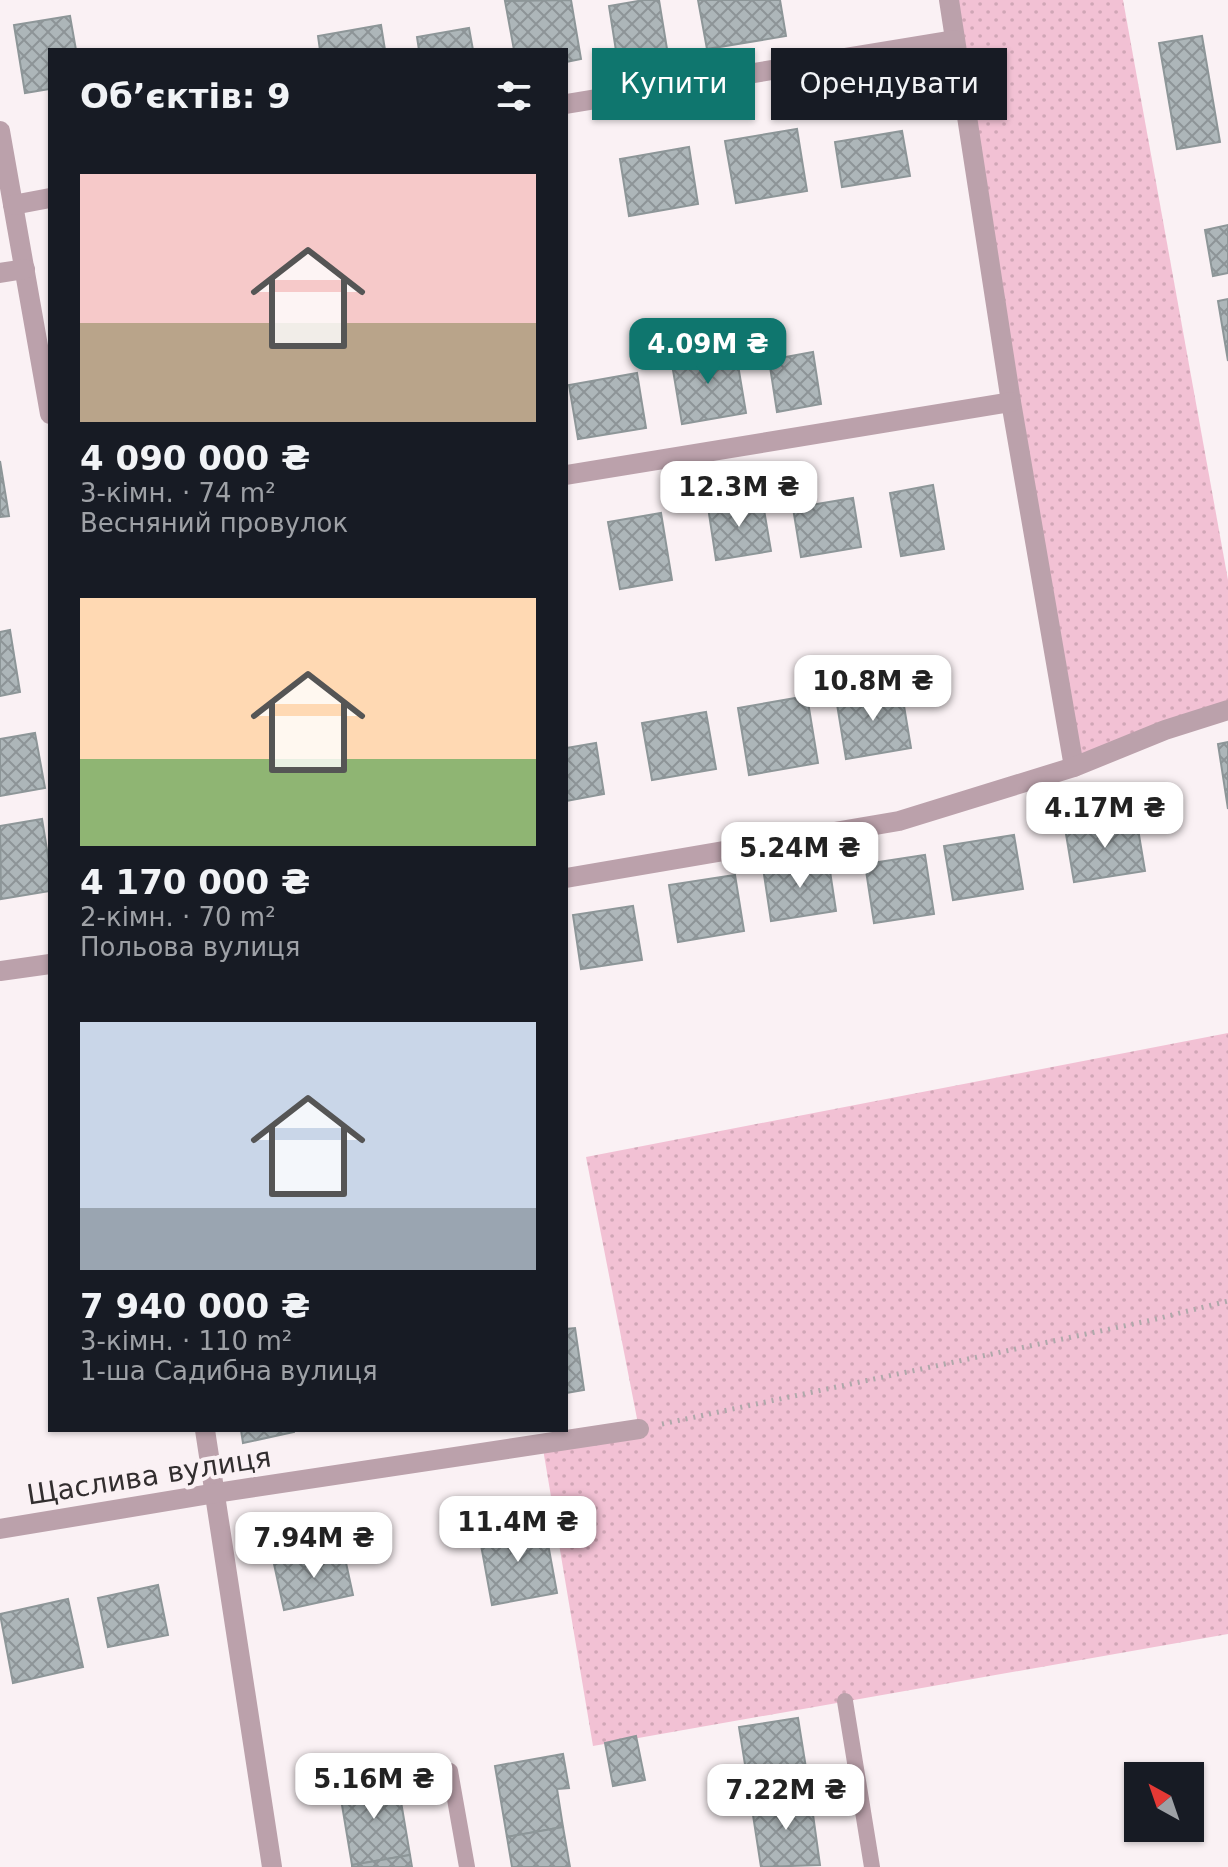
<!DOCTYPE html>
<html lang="uk">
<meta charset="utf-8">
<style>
:root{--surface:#171b24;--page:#20242c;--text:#f1f3f6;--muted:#9ea1a6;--accent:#0f766e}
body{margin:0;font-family:"DejaVu Sans",sans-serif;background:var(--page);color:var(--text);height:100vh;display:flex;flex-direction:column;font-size:30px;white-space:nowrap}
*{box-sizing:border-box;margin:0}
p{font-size:26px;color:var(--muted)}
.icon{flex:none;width:44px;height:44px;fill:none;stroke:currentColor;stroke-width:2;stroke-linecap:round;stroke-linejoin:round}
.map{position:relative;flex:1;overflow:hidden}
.side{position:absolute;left:48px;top:48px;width:520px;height:1384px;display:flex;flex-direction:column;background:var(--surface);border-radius:0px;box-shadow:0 2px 6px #0004}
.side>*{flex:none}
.top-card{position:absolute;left:592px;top:48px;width:516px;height:72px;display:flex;gap:16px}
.needle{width:52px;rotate:320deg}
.fabs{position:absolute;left:1124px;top:1762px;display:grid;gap:16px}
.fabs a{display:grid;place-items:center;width:80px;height:80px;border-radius:0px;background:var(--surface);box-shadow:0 2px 6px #0004;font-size:40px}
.price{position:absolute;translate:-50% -68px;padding:0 18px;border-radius:16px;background:#fff;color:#222;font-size:26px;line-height:52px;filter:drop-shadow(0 2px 4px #0008)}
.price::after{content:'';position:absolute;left:50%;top:48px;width:24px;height:18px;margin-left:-12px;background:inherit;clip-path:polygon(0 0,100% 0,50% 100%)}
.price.selected{background:var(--accent);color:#fff}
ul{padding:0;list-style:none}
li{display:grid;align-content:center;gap:16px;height:424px;padding:0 32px}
li span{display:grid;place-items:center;height:248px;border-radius:0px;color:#555}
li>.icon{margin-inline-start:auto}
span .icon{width:144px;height:144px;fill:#fffc;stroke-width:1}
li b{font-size:34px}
h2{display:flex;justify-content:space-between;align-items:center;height:96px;padding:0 32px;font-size:34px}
.chip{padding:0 28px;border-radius:0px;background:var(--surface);box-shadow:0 2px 6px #0004;font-size:28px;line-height:72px}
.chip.selected{background:var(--accent);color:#fff}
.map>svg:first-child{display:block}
.garden{fill:url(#garden-dots)}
.building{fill:url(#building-cross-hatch);stroke:#8d9698;stroke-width:2}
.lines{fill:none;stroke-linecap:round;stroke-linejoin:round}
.path{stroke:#afa8aa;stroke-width:5;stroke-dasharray:2 6;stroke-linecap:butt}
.lane{stroke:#bba1ab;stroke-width:16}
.street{stroke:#bba1ab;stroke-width:20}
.labels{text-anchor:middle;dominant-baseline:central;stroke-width:8;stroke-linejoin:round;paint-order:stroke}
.street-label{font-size:28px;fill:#322e2f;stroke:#faf1f4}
</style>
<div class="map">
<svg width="1228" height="1867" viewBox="0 0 1228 1867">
<defs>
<pattern id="garden-dots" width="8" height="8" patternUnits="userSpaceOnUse" patternTransform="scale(2)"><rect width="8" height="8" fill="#f2c1d4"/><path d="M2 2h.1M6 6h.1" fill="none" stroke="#d0a6b6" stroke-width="1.8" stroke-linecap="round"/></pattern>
<pattern id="building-cross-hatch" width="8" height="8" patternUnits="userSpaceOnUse" patternTransform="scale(2)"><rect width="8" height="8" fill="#adb6b9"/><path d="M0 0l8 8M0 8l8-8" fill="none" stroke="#8d9497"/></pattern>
</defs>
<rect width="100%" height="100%" fill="#faf1f4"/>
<g class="garden">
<polygon points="949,0 1123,0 1228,580 1228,710 1074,767"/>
<polygon points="1228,1033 1228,1634 593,1746 542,1443 639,1429 586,1157"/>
</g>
<g class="building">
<polygon points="571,0 581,59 566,62 566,50 514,50 505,1"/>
<polygon points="644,0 659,0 667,49 617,57 609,6"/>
<polygon points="698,0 780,0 786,36 707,49"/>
<polygon points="70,16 76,50 50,50 50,89 25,93 14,25"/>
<polygon points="381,25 385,50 320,50 318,36"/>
<polygon points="469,28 473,50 419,50 417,37"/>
<polygon points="1202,36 1220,142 1177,149 1159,43"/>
<polygon points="797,129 807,191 736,203 725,141"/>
<polygon points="902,131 910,176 842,187 835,142"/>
<polygon points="689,147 698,204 629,216 620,159"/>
<polygon points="1228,225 1228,273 1213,276 1205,230"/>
<polygon points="1228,299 1228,361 1218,301"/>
<polygon points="735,347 746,413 682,424 671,358"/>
<polygon points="813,352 821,404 777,412 769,360"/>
<polygon points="637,373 646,428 578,439 569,385"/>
<polygon points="0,461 9,516 0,517"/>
<polygon points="933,485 944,549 901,556 890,493"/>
<polygon points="762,498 771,551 716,560 708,507"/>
<polygon points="853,498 861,547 801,557 793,508"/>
<polygon points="661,513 672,580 620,589 608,522"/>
<polygon points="10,630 20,692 0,696 0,632"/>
<polygon points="901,688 911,748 846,759 836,698"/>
<polygon points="807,696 818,763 749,775 738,708"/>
<polygon points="706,712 716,769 652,780 642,723"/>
<polygon points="35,733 45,788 0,796 0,739"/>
<polygon points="1228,742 1228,809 1218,744"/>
<polygon points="596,743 604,794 566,801 566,748"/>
<polygon points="1136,817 1145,871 1074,882 1065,828"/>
<polygon points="42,819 50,868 50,891 1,899 0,826"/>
<polygon points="1014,835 1023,889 953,900 944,846"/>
<polygon points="925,855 934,914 874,923 865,864"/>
<polygon points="828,858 836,911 771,921 763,868"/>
<polygon points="735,875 744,931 678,942 669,885"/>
<polygon points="633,906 642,960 581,969 573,915"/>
<polygon points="575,1328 584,1390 566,1393 566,1329"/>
<polygon points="241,1430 294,1430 294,1432 243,1443"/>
<polygon points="544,1522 557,1593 492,1605 479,1534"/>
<polygon points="343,1549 353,1595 284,1610 274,1564"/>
<polygon points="158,1585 168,1635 108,1647 98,1598"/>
<polygon points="68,1599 83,1667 13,1683 0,1614"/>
<polygon points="798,1718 810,1793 751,1802 739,1727"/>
<polygon points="636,1736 645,1780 613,1786 605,1743"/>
<polygon points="563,1754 569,1788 557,1789 563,1827 507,1837 495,1766"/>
<polygon points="397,1778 410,1855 352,1865 339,1787"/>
<polygon points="810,1793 820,1865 761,1867 751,1802"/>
<polygon points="563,1827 570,1867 512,1867 507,1837"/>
<polygon points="410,1855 412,1867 352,1867 352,1865"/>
</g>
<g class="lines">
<polyline class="path" points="662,1424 1152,1320 1228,1301"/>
<g class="lane">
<polyline points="845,1701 872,1867"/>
<polyline points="450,1771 467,1867"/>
</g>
<g class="street">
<polyline points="949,0 1011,402 1074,767"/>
<polyline points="566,104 954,40"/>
<polyline points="0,131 50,414"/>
<polyline points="13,205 50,198"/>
<polyline points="0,273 25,269"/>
<polyline points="566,475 1011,402"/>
<polyline points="566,878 899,821 1074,767 1165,730 1228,710"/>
<polyline points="0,971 50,964"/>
<polyline points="205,1430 272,1867"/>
<polyline points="0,1529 216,1493 639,1429"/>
</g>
</g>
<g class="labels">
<g class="street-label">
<text transform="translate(149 1476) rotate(-9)">Щаслива вулиця</text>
</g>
</g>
</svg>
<div class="fabs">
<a><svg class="needle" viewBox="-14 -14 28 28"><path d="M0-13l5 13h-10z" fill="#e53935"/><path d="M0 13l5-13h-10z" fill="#9ea1a6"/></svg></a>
</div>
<b class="price selected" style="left:708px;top:386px">4.09M ₴</b>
<b class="price" style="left:739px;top:529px">12.3M ₴</b>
<b class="price" style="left:873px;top:723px">10.8M ₴</b>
<b class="price" style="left:1105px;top:850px">4.17M ₴</b>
<b class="price" style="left:800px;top:890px">5.24M ₴</b>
<b class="price" style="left:518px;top:1564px">11.4M ₴</b>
<b class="price" style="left:314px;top:1580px">7.94M ₴</b>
<b class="price" style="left:374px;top:1821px">5.16M ₴</b>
<b class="price" style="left:786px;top:1832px">7.22M ₴</b>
<div class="top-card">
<a class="chip selected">Купити</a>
<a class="chip">Орендувати</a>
</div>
<section class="side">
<h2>Об’єктів: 9<svg class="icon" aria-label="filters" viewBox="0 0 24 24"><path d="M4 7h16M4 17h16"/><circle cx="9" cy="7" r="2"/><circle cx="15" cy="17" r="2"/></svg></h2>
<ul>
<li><span style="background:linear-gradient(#f6c9c9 60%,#b9a48a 0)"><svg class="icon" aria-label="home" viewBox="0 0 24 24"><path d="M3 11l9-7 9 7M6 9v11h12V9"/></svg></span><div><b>4 090 000 ₴</b><p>3-кімн. · 74 m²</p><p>Весняний провулок</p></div></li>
<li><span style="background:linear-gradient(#ffd9b3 65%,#8fb573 0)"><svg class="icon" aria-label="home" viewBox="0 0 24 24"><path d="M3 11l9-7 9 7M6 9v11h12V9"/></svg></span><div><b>4 170 000 ₴</b><p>2-кімн. · 70 m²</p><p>Польова вулиця</p></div></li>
<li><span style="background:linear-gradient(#c9d6e8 75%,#9aa5b1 0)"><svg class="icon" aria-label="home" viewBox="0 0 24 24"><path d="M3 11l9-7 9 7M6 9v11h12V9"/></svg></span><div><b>7 940 000 ₴</b><p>3-кімн. · 110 m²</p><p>1-ша Садибна вулиця</p></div></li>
</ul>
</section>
</div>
